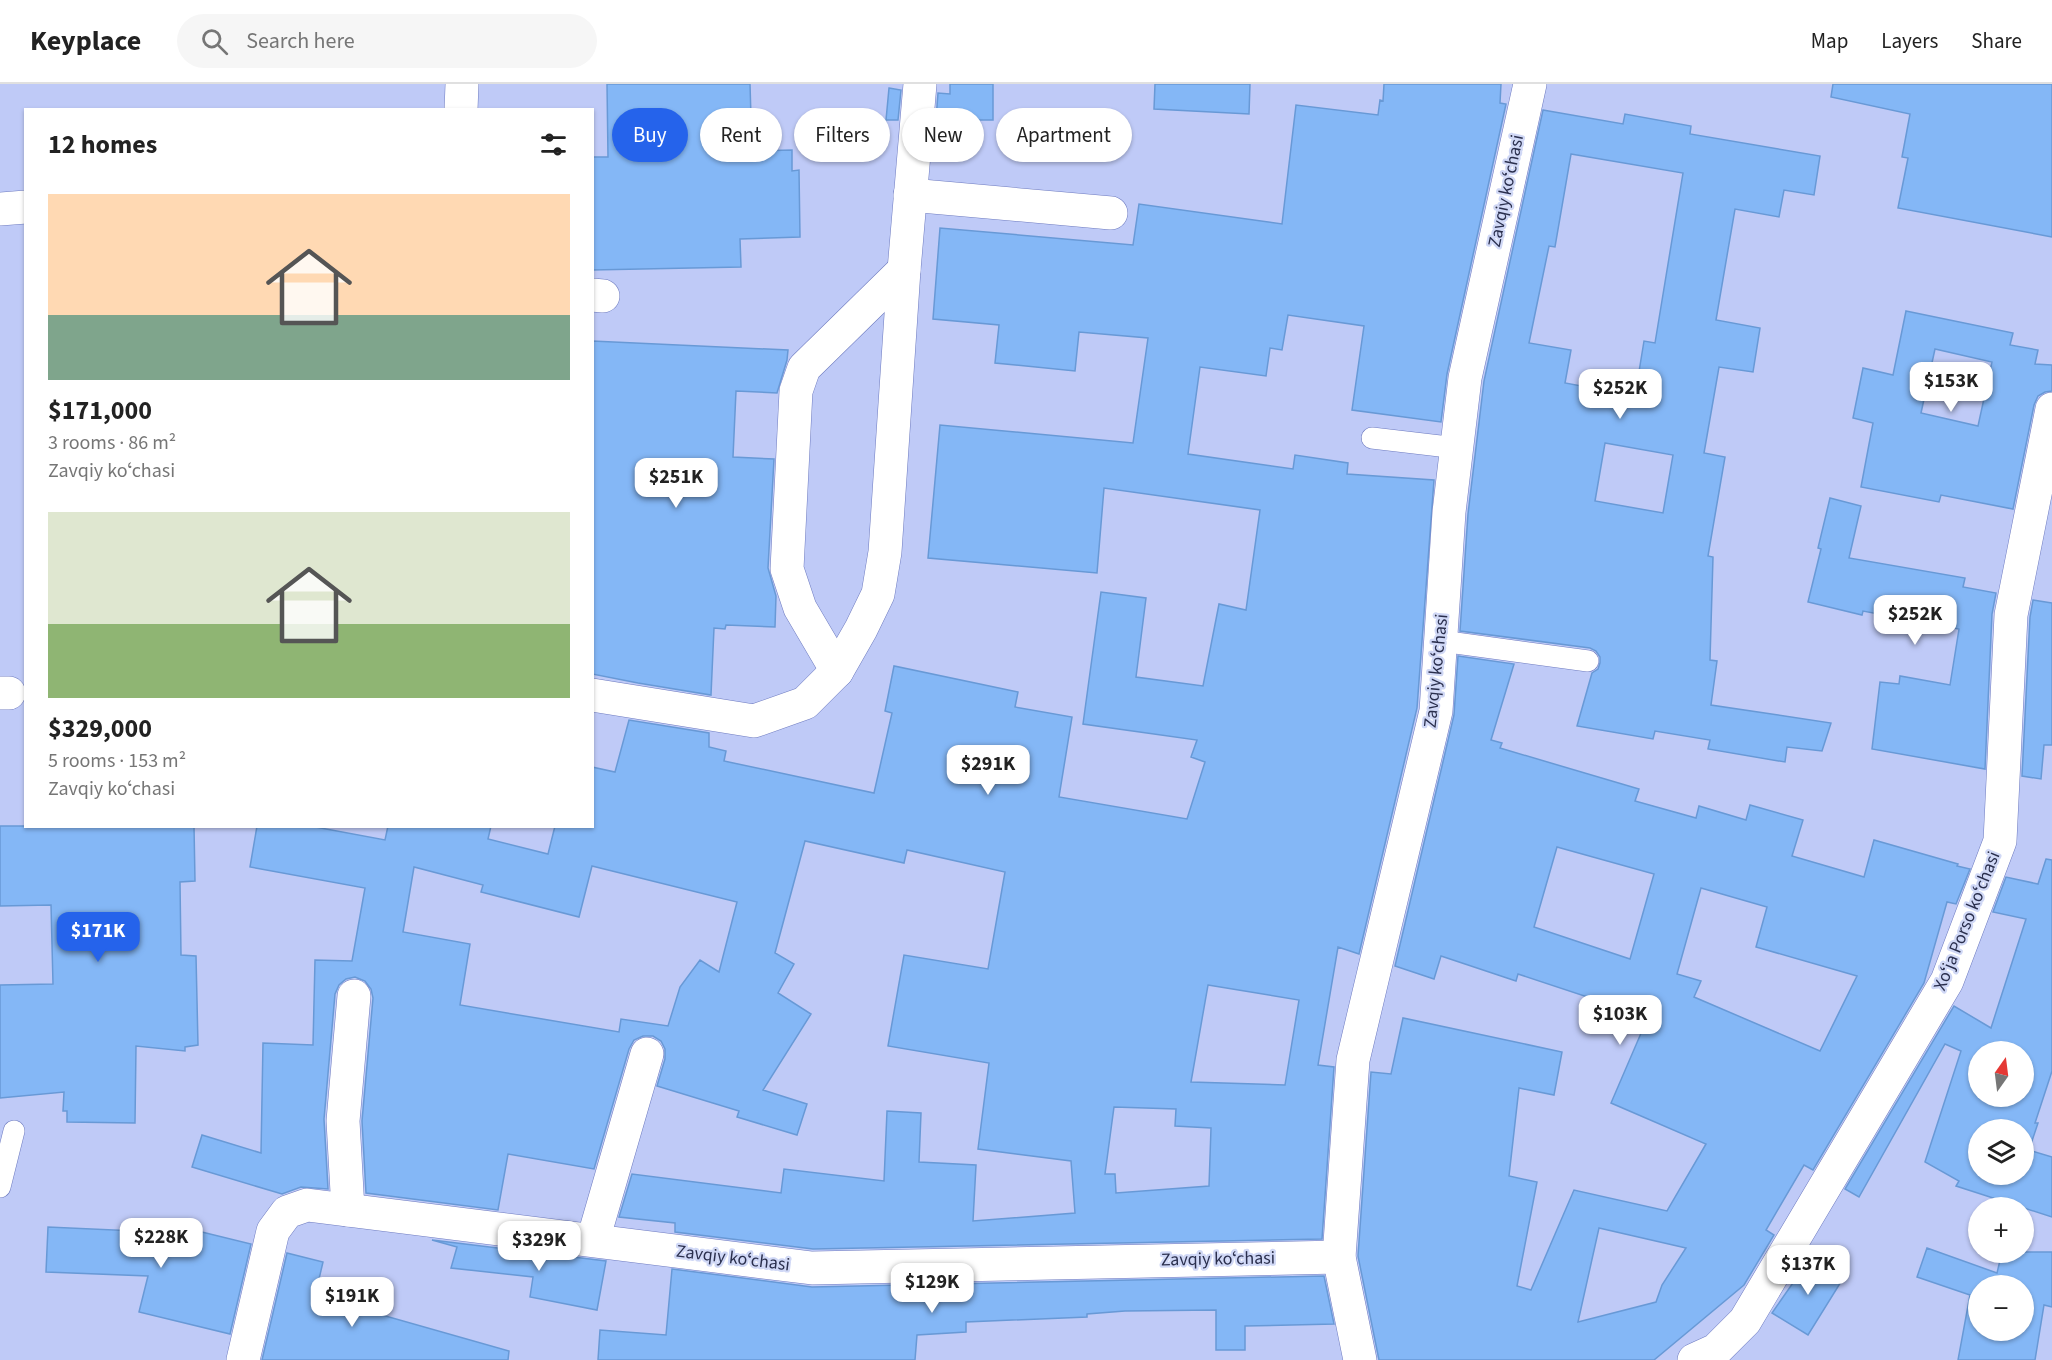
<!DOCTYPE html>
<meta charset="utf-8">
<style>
:root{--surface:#fff;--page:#f6f6f6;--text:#222;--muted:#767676;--line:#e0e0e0;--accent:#2563eb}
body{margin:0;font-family:"Source Sans 3",sans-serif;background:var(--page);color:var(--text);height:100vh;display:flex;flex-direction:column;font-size:22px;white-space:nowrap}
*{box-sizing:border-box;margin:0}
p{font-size:20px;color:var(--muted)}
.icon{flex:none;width:33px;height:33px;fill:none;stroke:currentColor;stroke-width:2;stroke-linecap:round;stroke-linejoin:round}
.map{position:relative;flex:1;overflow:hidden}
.sheet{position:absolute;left:24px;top:24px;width:570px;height:720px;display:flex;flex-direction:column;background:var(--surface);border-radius:0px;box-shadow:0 2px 4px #0004}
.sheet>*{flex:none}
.top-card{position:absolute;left:612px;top:24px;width:570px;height:54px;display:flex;gap:12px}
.needle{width:39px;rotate:14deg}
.buttons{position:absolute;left:1968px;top:957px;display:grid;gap:12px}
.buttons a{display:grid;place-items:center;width:66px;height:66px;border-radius:50%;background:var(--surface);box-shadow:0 2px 4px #0004;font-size:30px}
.price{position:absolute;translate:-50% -51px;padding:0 14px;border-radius:12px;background:#fff;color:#222;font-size:20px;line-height:39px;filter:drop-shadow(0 2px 3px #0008)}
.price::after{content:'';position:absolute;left:50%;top:36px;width:18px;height:14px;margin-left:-9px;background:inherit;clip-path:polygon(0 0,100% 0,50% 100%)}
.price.active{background:var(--accent);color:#fff}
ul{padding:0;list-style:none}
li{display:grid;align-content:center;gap:12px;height:318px;padding:0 24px}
li span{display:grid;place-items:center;height:186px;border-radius:0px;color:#555}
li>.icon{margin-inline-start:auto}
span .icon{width:108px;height:108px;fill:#fffc;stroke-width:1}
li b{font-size:26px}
h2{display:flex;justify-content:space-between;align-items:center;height:72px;padding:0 24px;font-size:26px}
.chip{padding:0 21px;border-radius:27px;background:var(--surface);box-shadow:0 2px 4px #0004;font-size:21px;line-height:54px}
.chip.active{background:var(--accent);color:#fff}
header{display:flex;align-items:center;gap:36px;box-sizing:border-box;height:84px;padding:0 30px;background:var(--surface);border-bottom:2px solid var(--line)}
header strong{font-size:28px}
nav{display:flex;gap:33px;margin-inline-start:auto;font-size:21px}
.search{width:420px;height:54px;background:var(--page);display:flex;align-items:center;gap:15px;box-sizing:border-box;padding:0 21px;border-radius:33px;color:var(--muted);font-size:22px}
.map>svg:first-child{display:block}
.building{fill:#84b7f6;stroke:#6899d6;stroke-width:1.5;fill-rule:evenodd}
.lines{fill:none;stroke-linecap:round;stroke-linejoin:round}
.service-casing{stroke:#6e7bc0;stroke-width:22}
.minor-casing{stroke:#6e7bc0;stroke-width:34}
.service{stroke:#fff;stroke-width:21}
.minor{stroke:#fff;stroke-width:33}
.labels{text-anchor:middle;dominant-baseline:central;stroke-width:4.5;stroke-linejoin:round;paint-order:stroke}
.street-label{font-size:18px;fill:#2a2f4d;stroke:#d0d8f6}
</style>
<header>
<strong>Keyplace</strong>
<div class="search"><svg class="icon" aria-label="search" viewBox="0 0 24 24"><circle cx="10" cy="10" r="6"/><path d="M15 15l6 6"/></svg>Search here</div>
<nav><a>Map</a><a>Layers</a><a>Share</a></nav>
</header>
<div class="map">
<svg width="2052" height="1276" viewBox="0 0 2052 1276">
<rect width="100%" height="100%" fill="#bfcaf7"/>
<g class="building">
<polygon points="607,0 750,0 752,67 792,66 792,87 799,86 800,153 740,155 741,183 592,186 592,73 608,73"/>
<polygon points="950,0 993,0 993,36 936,36 938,9 950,10"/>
<polygon points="1155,0 1250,0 1249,30 1154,25"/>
<path d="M 1384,0 L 1501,0 L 1500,19 L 1506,20 L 1447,290 L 1441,338 L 1352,326 L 1364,242 L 1288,231 L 1282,266 L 1270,264 L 1266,292 L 1200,283 L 1188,370 L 1293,385 L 1295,371 L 1348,379 L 1347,390 L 1434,396 L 1417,624 L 1359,870 L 1338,863 L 1318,981 L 1334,983 L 1322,1155 L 813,1165 L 675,1148 L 675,1139 L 619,1133 L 632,1090 L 781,1109 L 784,1085 L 884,1097 L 887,1027 L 921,1029 L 919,1078 L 976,1081 L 973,1137 L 1075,1129 L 1071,1077 L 978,1065 L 989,979 L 888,962 L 904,871 L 988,885 L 1005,788 L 907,766 L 904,779 L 805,757 L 775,869 L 794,880 L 778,909 L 811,930 L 763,1006 L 807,1020 L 797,1051 L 737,1033 L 739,1027 L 657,1002 L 665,975 L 665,965 L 661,957 L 653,952 L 643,952 L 634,956 L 629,965 L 594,1085 L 508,1070 L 498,1126 L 366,1109 L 362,1037 L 373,914 L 371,905 L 365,897 L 355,893 L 346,895 L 339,901 L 335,910 L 324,1035 L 328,1105 L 301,1103 L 282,1110 L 192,1083 L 202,1051 L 261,1069 L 263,959 L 313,961 L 315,876 L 352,877 L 365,804 L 250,783 L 257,742 L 310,742 L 385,756 L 388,742 L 491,742 L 488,755 L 548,770 L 555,742 L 592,742 L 592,683 L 615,688 L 629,636 L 709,649 L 709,663 L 726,667 L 724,677 L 874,709 L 892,629 L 885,627 L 894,582 L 1018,608 L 1015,623 L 1072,633 L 1059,713 L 1187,735 L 1205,678 L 1191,673 L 1197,656 L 1083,640 L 1101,508 L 1146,514 L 1136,593 L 1203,602 L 1219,520 L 1246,526 L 1260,426 L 1104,404 L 1097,489 L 928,474 L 940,341 L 1133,359 L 1148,254 L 1079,248 L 1075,287 L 995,279 L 999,241 L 933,235 L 940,144 L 1133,161 L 1139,120 L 1282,140 L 1296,21 L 1378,31 L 1380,16 L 1383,17 ZM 592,782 L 737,818 L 719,888 L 700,876 L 680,903 L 668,942 L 621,935 L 619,948 L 460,921 L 470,860 L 403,848 L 414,783 L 483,801 L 481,808 L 579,833 ZM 1208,901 L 1299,916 L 1285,1001 L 1191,998 ZM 1114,1023 L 1176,1025 L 1175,1042 L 1211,1044 L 1209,1102 L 1116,1109 L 1115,1090 L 1105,1090 Z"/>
<polygon points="1833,0 2052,0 2052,153 1898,124 1908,74 1902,73 1910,30 1831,13"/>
<polygon points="889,4 901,6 898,36 886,36"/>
<path d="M 1543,26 L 1623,40 L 1625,30 L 1691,42 L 1690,50 L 1820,72 L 1814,111 L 1784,106 L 1779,133 L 1735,125 L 1716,236 L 1760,244 L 1753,288 L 1719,283 L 1704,369 L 1725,373 L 1708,472 L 1713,473 L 1710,576 L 1717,577 L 1711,621 L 1831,639 L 1822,667 L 1787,663 L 1785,678 L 1708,665 L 1710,656 L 1655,647 L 1653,655 L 1577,642 L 1592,589 L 1598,585 L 1600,579 L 1600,573 L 1596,567 L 1590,564 L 1460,547 L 1468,430 L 1484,297 ZM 1571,70 L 1683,89 L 1655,259 L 1644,257 L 1635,312 L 1565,299 L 1571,266 L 1529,259 L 1549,162 L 1555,163 ZM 1605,359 L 1673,371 L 1663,429 L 1595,417 Z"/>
<path d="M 1906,227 L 2013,249 L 2010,261 L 2038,266 L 2035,280 L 2052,281 L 2052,307 L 2045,308 L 2038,312 L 2034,321 L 2013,425 L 1941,411 L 1939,418 L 1861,403 L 1873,339 L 1853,334 L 1863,284 L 1893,291 ZM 1935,265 L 1992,278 L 1978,342 L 1921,329 Z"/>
<polygon points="592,257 788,266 787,276 777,309 736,307 733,373 774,375 768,484 776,512 775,543 726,541 725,545 714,544 711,611 638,599 592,590"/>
<polygon points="1830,414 1861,422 1849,474 1965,494 1963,503 1996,509 1992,530 1985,685 1872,665 1880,598 1899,600 1900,592 1950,601 1959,545 1863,527 1862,531 1808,518 1821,465 1818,464"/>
<polygon points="2033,516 2052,519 2052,661 2044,661 2041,695 2022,692 2030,533"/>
<path d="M 1458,572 L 1514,580 L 1491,656 L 1502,659 L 1500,664 L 1639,705 L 1635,717 L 1696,734 L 1699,722 L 1746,736 L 1750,721 L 1803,736 L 1792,772 L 1864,793 L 1874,756 L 1958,780 L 1957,782 L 1970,785 L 1956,820 L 1947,818 L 1924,899 L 1813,1086 L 1804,1081 L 1766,1146 L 1774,1151 L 1744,1201 L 1654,1276 L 1379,1276 L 1358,1172 L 1371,988 L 1391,990 L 1403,934 L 1562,968 L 1554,1011 L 1519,1004 L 1509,1092 L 1537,1098 L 1517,1202 L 1531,1206 L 1574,1106 L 1667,1127 L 1706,1060 L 1611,1019 L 1648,933 L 1518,890 L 1516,897 L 1441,872 L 1434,895 L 1395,882 L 1454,631 ZM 1557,763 L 1654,790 L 1630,875 L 1534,843 ZM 1701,804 L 1767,823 L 1756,863 L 1857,892 L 1820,967 L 1694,913 L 1701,897 L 1677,890 ZM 1599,1144 L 1686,1164 L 1662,1201 L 1656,1218 L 1578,1238 Z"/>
<polygon points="0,742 194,742 195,797 180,798 181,871 196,872 198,961 185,963 185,967 136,962 135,1039 67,1038 67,1027 63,1027 64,1008 0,1014 0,901 53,900 51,821 0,822"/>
<path d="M 2046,775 L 2052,776 L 2052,987 L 2035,1039 L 2038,1039 L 2029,1066 L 2052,1073 L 2052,1133 L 1956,1102 L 1959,1097 L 1925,1078 L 1961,967 L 1945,960 L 1859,1113 L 1845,1105 L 1954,922 L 1991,944 L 2026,835 L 1993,828 L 2006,793 L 2038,800 ZM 1978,968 L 2024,968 L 2024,1012 L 1978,1012 ZM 1978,1046 L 2024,1046 L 2024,1090 L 1978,1090 Z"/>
<polygon points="161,1138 251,1160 230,1250 139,1228 148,1192 46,1188 48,1143 158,1148"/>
<polygon points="432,1156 606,1177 597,1226 530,1213 533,1193 451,1184 457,1163"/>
<path d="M 1927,1164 L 1997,1189 L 2002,1168 L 2052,1168 L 2052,1223 L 2044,1221 L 2035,1276 L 1958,1276 L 1970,1211 L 1917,1193 ZM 1978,1202 L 2024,1202 L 2024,1246 L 1978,1246 Z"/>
<polygon points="287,1169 323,1178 315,1212 509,1267 508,1276 262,1276"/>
<polygon points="1811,1173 1844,1193 1808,1251 1772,1229"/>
<polygon points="672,1185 812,1203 1324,1192 1334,1240 1245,1242 1245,1266 1216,1266 1216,1226 1125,1227 1087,1230 1087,1233 966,1238 966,1248 917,1251 915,1276 598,1276 600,1246 666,1251"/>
</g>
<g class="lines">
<g class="service-casing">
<g id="service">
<polyline points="1372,354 1457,364"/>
<polyline points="1441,557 1588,577"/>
<polyline points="0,1103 14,1047"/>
</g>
</g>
<g class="minor-casing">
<g id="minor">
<polyline points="461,26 462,0"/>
<polyline points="910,111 1111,129"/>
<polyline points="0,125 26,123"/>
<polyline points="592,211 603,212"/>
<polyline points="837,587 800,524 787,485 796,307 804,284 904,186"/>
<polyline points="0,609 9,609"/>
<polyline points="592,611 754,637 805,619 837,587 861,545 878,510 885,468 904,186 920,0"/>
<polyline points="348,1126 343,1037 354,912"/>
<polyline points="593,1156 647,970"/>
<polyline points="243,1276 273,1147 287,1128 307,1121 812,1184 1339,1173"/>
<polyline points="1360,1276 1339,1173 1353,976 1436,627 1449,428 1465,294 1530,0"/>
<polyline points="1694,1276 1716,1266 1745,1237 1947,897 2000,757 2011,531 2052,325"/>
</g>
</g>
<use href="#service" class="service"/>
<use href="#minor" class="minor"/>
</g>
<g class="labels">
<g class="street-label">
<text transform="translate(1506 107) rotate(-78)">Zavqiy koʻchasi</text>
<text transform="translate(1436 587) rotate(-84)">Zavqiy koʻchasi</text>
<text transform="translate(1967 837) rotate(-68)">Xoʻja Porso koʻchasi</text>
<text transform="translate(733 1174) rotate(7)">Zavqiy koʻchasi</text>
<text transform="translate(1218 1175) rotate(-1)">Zavqiy koʻchasi</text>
</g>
</g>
</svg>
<div class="buttons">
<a><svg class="needle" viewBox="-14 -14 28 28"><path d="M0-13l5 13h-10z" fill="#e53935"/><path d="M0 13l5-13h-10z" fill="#767676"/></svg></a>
<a><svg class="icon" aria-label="layers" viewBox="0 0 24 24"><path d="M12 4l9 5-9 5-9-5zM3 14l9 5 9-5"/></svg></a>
<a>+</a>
<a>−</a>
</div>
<b class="price" style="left:1951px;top:329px">$153K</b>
<b class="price" style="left:1620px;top:336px">$252K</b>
<b class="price" style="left:676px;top:425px">$251K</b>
<b class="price" style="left:1915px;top:562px">$252K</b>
<b class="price" style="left:988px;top:712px">$291K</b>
<b class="price active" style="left:98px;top:879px">$171K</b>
<b class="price" style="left:1620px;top:962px">$103K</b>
<b class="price" style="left:161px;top:1185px">$228K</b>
<b class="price" style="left:539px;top:1188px">$329K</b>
<b class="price" style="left:1808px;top:1212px">$137K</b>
<b class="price" style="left:932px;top:1230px">$129K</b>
<b class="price" style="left:352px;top:1244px">$191K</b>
<div class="top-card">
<a class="chip active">Buy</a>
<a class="chip">Rent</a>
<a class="chip">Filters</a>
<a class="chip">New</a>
<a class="chip">Apartment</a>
</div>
<section class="sheet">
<h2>12 homes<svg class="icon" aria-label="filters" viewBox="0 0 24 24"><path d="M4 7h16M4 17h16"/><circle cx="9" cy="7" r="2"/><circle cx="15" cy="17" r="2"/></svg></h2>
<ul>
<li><span style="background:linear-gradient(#ffd9b3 65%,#7fa58c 0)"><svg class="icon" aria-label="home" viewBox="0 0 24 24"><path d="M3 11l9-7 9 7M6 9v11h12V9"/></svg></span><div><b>$171,000</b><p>3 rooms · 86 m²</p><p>Zavqiy koʻchasi</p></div></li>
<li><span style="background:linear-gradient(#dfe7d0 60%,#8fb573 0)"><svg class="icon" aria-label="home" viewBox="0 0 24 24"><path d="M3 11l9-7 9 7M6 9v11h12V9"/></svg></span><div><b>$329,000</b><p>5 rooms · 153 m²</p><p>Zavqiy koʻchasi</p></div></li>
</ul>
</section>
</div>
